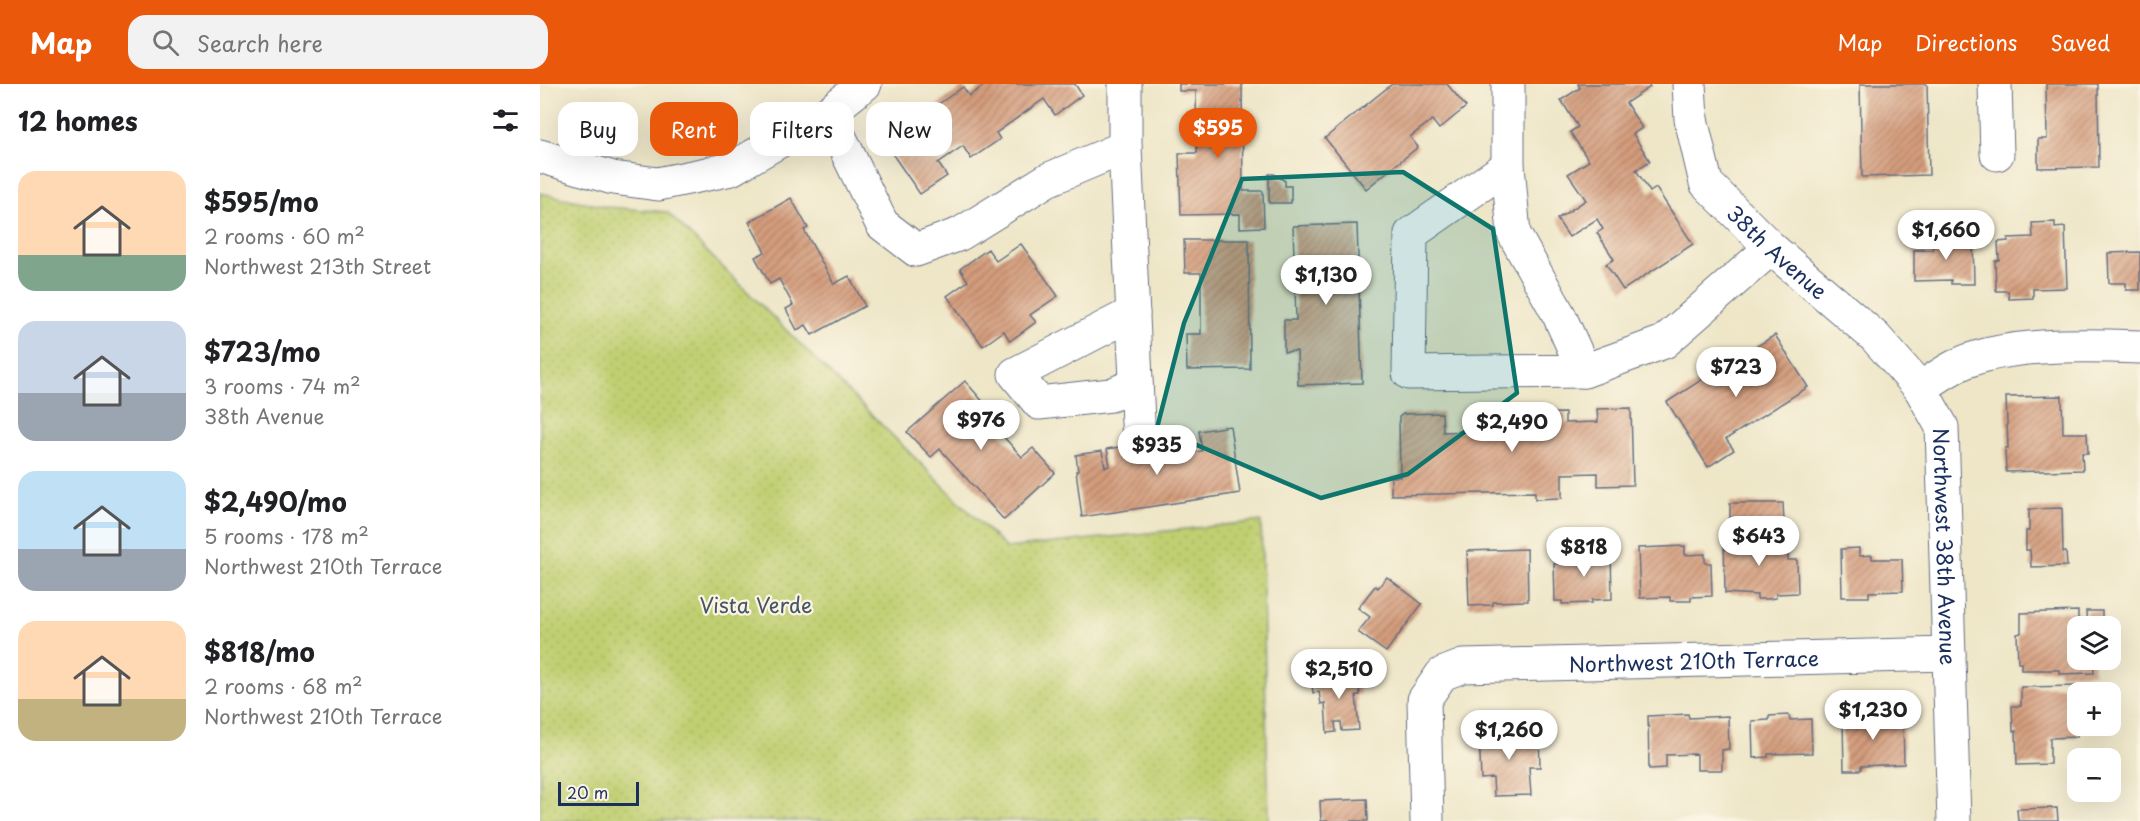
<!DOCTYPE html>
<meta charset="utf-8">
<style>
:root{--surface:#fff;--page:#f2f2f2;--text:#202124;--muted:#757577;--accent:#ea580c}
body{margin:0;font-family:"Playpen Sans",sans-serif;background:var(--page);color:var(--text);height:100vh;display:flex;flex-direction:column;font-size:22px;white-space:nowrap}
*{box-sizing:border-box;margin:0}
p{font-size:20px;color:var(--muted)}
.icon{flex:none;width:33px;height:33px;fill:none;stroke:currentColor;stroke-width:2;stroke-linecap:round;stroke-linejoin:round}
.map{position:relative;flex:1;overflow:hidden}
.drawer{display:flex;flex-direction:column;background:var(--surface);width:540px}
.drawer>*{flex:none}
.banner{position:absolute;left:18px;top:18px;width:570px;height:54px;display:flex;gap:12px}
.fabs{position:absolute;left:1527px;top:532px;display:grid;gap:12px}
.fabs a{display:grid;place-items:center;width:54px;height:54px;border-radius:12px;background:var(--surface);box-shadow:0 6px 24px #0002;font-size:30px}
.scale{position:absolute;left:18px;bottom:15px;width:81px;box-sizing:border-box;padding-left:6px;border:3px solid #1b2f5e;border-top:0;font-size:16px;line-height:21px;white-space:nowrap;color:#1b2f5e;-webkit-text-stroke:4px #fcf5e5;paint-order:stroke}
.price{position:absolute;translate:-50% -51px;padding:0 14px;border-radius:21px;background:#fff;color:#222;font-size:20px;line-height:39px;filter:drop-shadow(0 2px 3px #0008)}
.price::after{content:'';position:absolute;left:50%;top:36px;width:18px;height:14px;margin-left:-9px;background:inherit;clip-path:polygon(0 0,100% 0,50% 100%)}
.price.selected{background:var(--accent);color:#fff}
ul{padding:0;list-style:none}
li{display:flex;align-items:center;gap:18px;height:150px;padding:0 18px}
li span{display:grid;place-items:center;flex:none;width:168px;height:120px;border-radius:18px;color:#555}
li>.icon{margin-inline-start:auto}
span .icon{width:72px;height:72px;fill:#fffc;stroke-width:1}
li b{font-size:26px}
h2{display:flex;justify-content:space-between;align-items:center;height:72px;padding:0 18px;font-size:26px}
.pill{padding:0 21px;border-radius:18px;background:var(--surface);box-shadow:0 6px 24px #0002;font-size:21px;line-height:54px}
.pill.selected{background:var(--accent);color:#fff}
header{display:flex;align-items:center;gap:36px;box-sizing:border-box;height:84px;padding:0 30px;background:var(--accent);color:#fff}
header strong{font-size:28px}
nav{display:flex;gap:33px;margin-inline-start:auto;font-size:21px}
.search{width:420px;height:54px;background:var(--page);display:flex;align-items:center;gap:15px;box-sizing:border-box;padding:0 21px;border-radius:18px;color:var(--muted);font-size:22px}
main{display:flex;flex:1;min-height:0}
.map>svg:first-child{display:block}
.grass{fill:url(#grass-dots);stroke:#6e7f68;stroke-width:1.5}
.building{fill:url(#building-hatch)}
.lines{fill:none;stroke-linecap:round;stroke-linejoin:round}
.minor-casing{stroke:#656f83;stroke-width:35}
.minor{stroke:#fff;stroke-width:33}
.marked{fill:#0f766e;fill-opacity:0.2;stroke:#0f766e;stroke-width:4.5;stroke-linejoin:round}
.labels{text-anchor:middle;dominant-baseline:central;stroke-width:4.5;stroke-linejoin:round;paint-order:stroke}
.street-label{font-size:21px;fill:#1b2f5e;stroke:#fcf5e5}
.park-label{font-size:21px;fill:#445763;stroke:#fcf5e5}
</style>
<header>
<strong>Map</strong>
<div class="search"><svg class="icon" aria-label="search" viewBox="0 0 24 24"><circle cx="10" cy="10" r="6"/><path d="M15 15l6 6"/></svg>Search here</div>
<nav><a>Map</a><a>Directions</a><a>Saved</a></nav>
</header>
<main>
<section class="drawer">
<h2>12 homes<svg class="icon" aria-label="filters" viewBox="0 0 24 24"><path d="M4 7h16M4 17h16"/><circle cx="9" cy="7" r="2"/><circle cx="15" cy="17" r="2"/></svg></h2>
<ul>
<li><span style="background:linear-gradient(#ffd9b3 70%,#7fa58c 0)"><svg class="icon" aria-label="home" viewBox="0 0 24 24"><path d="M3 11l9-7 9 7M6 9v11h12V9"/></svg></span><div><b>$595/mo</b><p>2 rooms · 60 m²</p><p>Northwest 213th Street</p></div></li>
<li><span style="background:linear-gradient(#c9d6e8 60%,#9aa5b1 0)"><svg class="icon" aria-label="home" viewBox="0 0 24 24"><path d="M3 11l9-7 9 7M6 9v11h12V9"/></svg></span><div><b>$723/mo</b><p>3 rooms · 74 m²</p><p>38th Avenue</p></div></li>
<li><span style="background:linear-gradient(#bfe0f5 65%,#9aa5b1 0)"><svg class="icon" aria-label="home" viewBox="0 0 24 24"><path d="M3 11l9-7 9 7M6 9v11h12V9"/></svg></span><div><b>$2,490/mo</b><p>5 rooms · 178 m²</p><p>Northwest 210th Terrace</p></div></li>
<li><span style="background:linear-gradient(#ffd9b3 65%,#c2b280 0)"><svg class="icon" aria-label="home" viewBox="0 0 24 24"><path d="M3 11l9-7 9 7M6 9v11h12V9"/></svg></span><div><b>$818/mo</b><p>2 rooms · 68 m²</p><p>Northwest 210th Terrace</p></div></li>
</ul>
</section>
<div class="map">
<svg width="1600" height="737" viewBox="0 0 1600 737">
<defs>
<pattern id="grass-dots" width="8" height="8" patternUnits="userSpaceOnUse" patternTransform="scale(1.5)"><rect width="8" height="8" fill="#c0cf71"/><path d="M2 2h.1M6 6h.1" fill="none" stroke="#a4b264" stroke-width="1.8" stroke-linecap="round"/></pattern>
<pattern id="building-hatch" width="6" height="6" patternUnits="userSpaceOnUse" patternTransform="scale(1.5)"><rect width="6" height="6" fill="#d49c7c"/><path d="M-1 1l2-2M0 6l6-6M5 7l2-2" fill="none" stroke="#ab8069"/></pattern>
</defs>
<rect width="100%" height="100%" fill="#fcf5e5"/>
<filter id="ink" filterUnits="userSpaceOnUse"><feTurbulence type="fractalNoise" baseFrequency=".0167" numOctaves="2"/><feDisplacementMap in="SourceGraphic" scale="12" xChannelSelector="R" yChannelSelector="G"/><feConvolveMatrix kernelMatrix="1 2 1 2 8 2 1 2 1" color-interpolation-filters="sRGB"/></filter>
<filter id="wash" filterUnits="userSpaceOnUse"><feTurbulence type="fractalNoise" baseFrequency=".008" numOctaves="4" result="noise"/><feDisplacementMap in="SourceGraphic" scale="24" xChannelSelector="R" yChannelSelector="G"/><feGaussianBlur stdDeviation="1.35" result="paint"/><feColorMatrix in="noise" values="0 0 0 0 0 0 0 0 0 0 0 0 0 0 0 0 0 1.4 0 .05"/><feComposite in="paint" operator="in"/></filter>
<g filter="url(#wash)">
<rect width="100%" height="100%" fill="#eee6c7"/>
<polygon class="grass" points="0,109 67,123 127,128 466,464 721,437 729,737 0,737"/>
<g id="blocks">
<g class="building">
<polygon points="446,0 535,0 542,11 515,31 504,15 456,49 460,55 431,75 423,62 398,79 407,92 380,110 344,58 423,3 429,12"/>
<polygon points="639,0 702,0 703,107 723,107 724,143 700,144 700,130 641,131 639,69 657,69 656,7 639,7"/>
<polygon points="852,0 907,0 926,23 899,45 892,36 870,53 878,63 826,105 785,54"/>
<polygon points="1038,0 1108,0 1110,3 1086,19 1102,44 1093,50 1110,77 1096,86 1110,108 1116,104 1153,160 1083,206 1066,180 1074,175 1057,149 1063,145 1057,135 1029,153 1017,135 1046,116 1028,90 1049,77 1030,48 1038,43 1021,16 1040,4"/>
<polygon points="1320,0 1387,0 1389,91 1322,93"/>
<polygon points="1506,0 1558,0 1559,83 1498,84 1498,55 1507,55"/>
<polygon points="729,90 734,90 745,97 745,102 751,102 751,119 729,119"/>
<polygon points="251,114 268,144 264,146 294,200 309,192 325,222 272,251 266,241 257,246 246,225 253,221 239,195 230,200 215,173 225,168 209,138"/>
<polygon points="1515,138 1515,144 1525,143 1527,204 1493,205 1493,214 1469,215 1468,207 1456,207 1455,177 1459,176 1458,158 1468,157 1468,154 1493,153 1492,139"/>
<polygon points="817,140 822,299 758,301 757,267 744,268 744,236 756,236 753,142"/>
<polygon points="1392,152 1433,153 1434,200 1411,200 1411,196 1374,197 1374,166 1393,166"/>
<polygon points="644,156 709,156 710,285 647,286 646,250 661,250 661,189 645,189"/>
<polygon points="481,160 518,212 490,231 496,238 470,257 464,247 443,262 407,212 428,197 420,185 448,165 456,177"/>
<polygon points="1600,168 1600,206 1586,206 1586,199 1569,199 1568,169"/>
<polygon points="1235,251 1268,303 1186,355 1194,366 1168,383 1127,318 1183,282 1192,295 1204,288 1196,275"/>
<polygon points="425,297 445,320 439,326 482,373 493,364 515,389 464,436 400,365 391,373 367,348"/>
<polygon points="1522,312 1523,349 1547,349 1548,369 1542,369 1543,386 1466,388 1465,364 1468,364 1466,313"/>
<polygon points="1091,324 1093,401 1058,402 1058,389 1022,390 1022,414 995,415 995,408 851,411 851,393 860,393 859,333 863,330 902,329 903,348 931,347 931,330 1025,329 1025,339 1058,338 1057,325"/>
<polygon points="690,342 700,409 542,433 536,387 538,387 536,371 562,367 565,383 570,382 567,365 600,360 602,377 605,376 604,371 630,367 631,372 662,367 659,347"/>
<polygon points="1190,419 1243,419 1244,439 1190,439"/>
<polygon points="1522,424 1523,468 1526,468 1527,482 1491,483 1490,466 1486,466 1486,447 1489,447 1489,425"/>
<polygon points="1234,451 1234,462 1248,462 1248,476 1257,476 1258,509 1236,510 1236,514 1227,515 1217,515 1217,511 1185,509 1184,452"/>
<polygon points="1145,462 1145,471 1165,470 1165,479 1171,479 1172,512 1151,513 1151,517 1130,517 1130,513 1100,514 1098,464"/>
<polygon points="1319,464 1319,472 1332,471 1332,475 1362,475 1363,507 1329,508 1329,513 1302,513 1301,465"/>
<polygon points="987,465 988,517 953,518 953,521 929,522 927,467"/>
<polygon points="1071,468 1072,515 1052,516 1052,519 1022,520 1022,517 1015,517 1014,480 1029,479 1029,469"/>
<polygon points="847,493 882,520 846,568 818,548 830,533 818,524 835,502 838,504"/>
<polygon points="1538,527 1538,576 1553,576 1554,589 1519,590 1519,586 1481,586 1481,579 1478,579 1477,550 1481,549 1481,529"/>
<polygon points="1546,527 1562,527 1562,543 1547,543"/>
<polygon points="810,588 811,596 818,595 820,611 816,611 819,646 802,647 801,638 795,638 796,648 787,649 785,619 781,620 779,608 773,609 772,600 782,599 782,590"/>
<polygon points="1536,602 1537,653 1510,654 1510,680 1477,681 1476,647 1473,647 1472,622 1481,622 1481,603"/>
<polygon points="1148,630 1149,634 1188,632 1189,665 1182,666 1182,686 1157,686 1157,670 1126,671 1126,684 1109,685 1108,632"/>
<polygon points="1308,630 1327,630 1327,633 1363,632 1364,680 1321,682 1321,686 1304,686 1303,636 1308,636"/>
<polygon points="1249,631 1250,636 1271,635 1272,669 1228,670 1228,673 1213,674 1212,637 1229,636 1229,632"/>
<polygon points="951,647 963,647 964,651 999,650 1000,683 989,683 991,711 954,712 953,694 941,695 939,648"/>
<polygon points="827,715 828,737 781,737 780,717"/>
<polygon points="1517,724 1518,737 1478,737 1477,725"/>
</g>
</g>
</g>
<g filter="url(#ink)">
<use href="#blocks" fill-opacity="0" stroke="#656f83" stroke-width="1.5"/>
<g class="lines">
<g class="minor-casing">
<g id="minor">
<polyline points="585,0 585,63 599,359"/>
<polyline points="968,0 968,82"/>
<path id="s1" d="M 1149,0 L 1151,35 L 1166,99 L 1231,164 L 1335,253 L 1380,304 L 1402,343 L 1414,737"/>
<polyline points="1455,0 1457,70"/>
<polyline points="288,29 342,140 376,166 420,150 507,96 585,63"/>
<polyline points="0,72 73,94 118,100 191,85 288,29 325,0"/>
<polygon points="968,82 974,150 1019,231 1044,287 869,289 871,150"/>
<polyline points="593,229 475,290 499,319 571,311 596,300"/>
<polyline points="1044,287 1124,258 1231,164"/>
<path d="M 1380,304 C 1392,297 1404,288 1416,282 C 1462,258 1548,261 1600,263"/>
<path id="s2" d="M 887,737 L 884,616 L 902,590 L 923,582 L 1409,570"/>
</g>
</g>
<use href="#minor" class="minor"/>
</g>
</g>
<path class="marked" d="M 863,88 L 953,145 L 977,309 L 868,390 L 781,414 L 617,344 L 644,239 L 702,95 Z"/>
<g class="labels">
<g class="street-label">
<text stroke="none"><textPath href="#s1" startOffset="200">38th Avenue</textPath></text>
<text stroke="none"><textPath href="#s1" startOffset="562">Northwest 38th Avenue</textPath></text>
<text stroke="none"><textPath href="#s2" startOffset="406">Northwest 210th Terrace</textPath></text>
</g>
<g class="park-label">
<text x="216" y="520">Vista Verde</text>
</g>
</g>
</svg>
<div class="fabs">
<a><svg class="icon" aria-label="layers" viewBox="0 0 24 24"><path d="M12 4l9 5-9 5-9-5zM3 14l9 5 9-5"/></svg></a>
<a>+</a>
<a>−</a>
</div>
<div class="scale">20 m</div>
<b class="price selected" style="left:678px;top:75px">$595</b>
<b class="price" style="left:1406px;top:177px">$1,660</b>
<b class="price" style="left:786px;top:222px">$1,130</b>
<b class="price" style="left:1196px;top:314px">$723</b>
<b class="price" style="left:441px;top:367px">$976</b>
<b class="price" style="left:972px;top:369px">$2,490</b>
<b class="price" style="left:617px;top:392px">$935</b>
<b class="price" style="left:1219px;top:483px">$643</b>
<b class="price" style="left:1044px;top:494px">$818</b>
<b class="price" style="left:799px;top:616px">$2,510</b>
<b class="price" style="left:1333px;top:657px">$1,230</b>
<b class="price" style="left:969px;top:677px">$1,260</b>
<div class="banner">
<a class="pill">Buy</a>
<a class="pill selected">Rent</a>
<a class="pill">Filters</a>
<a class="pill">New</a>
</div>
</div>
</main>
